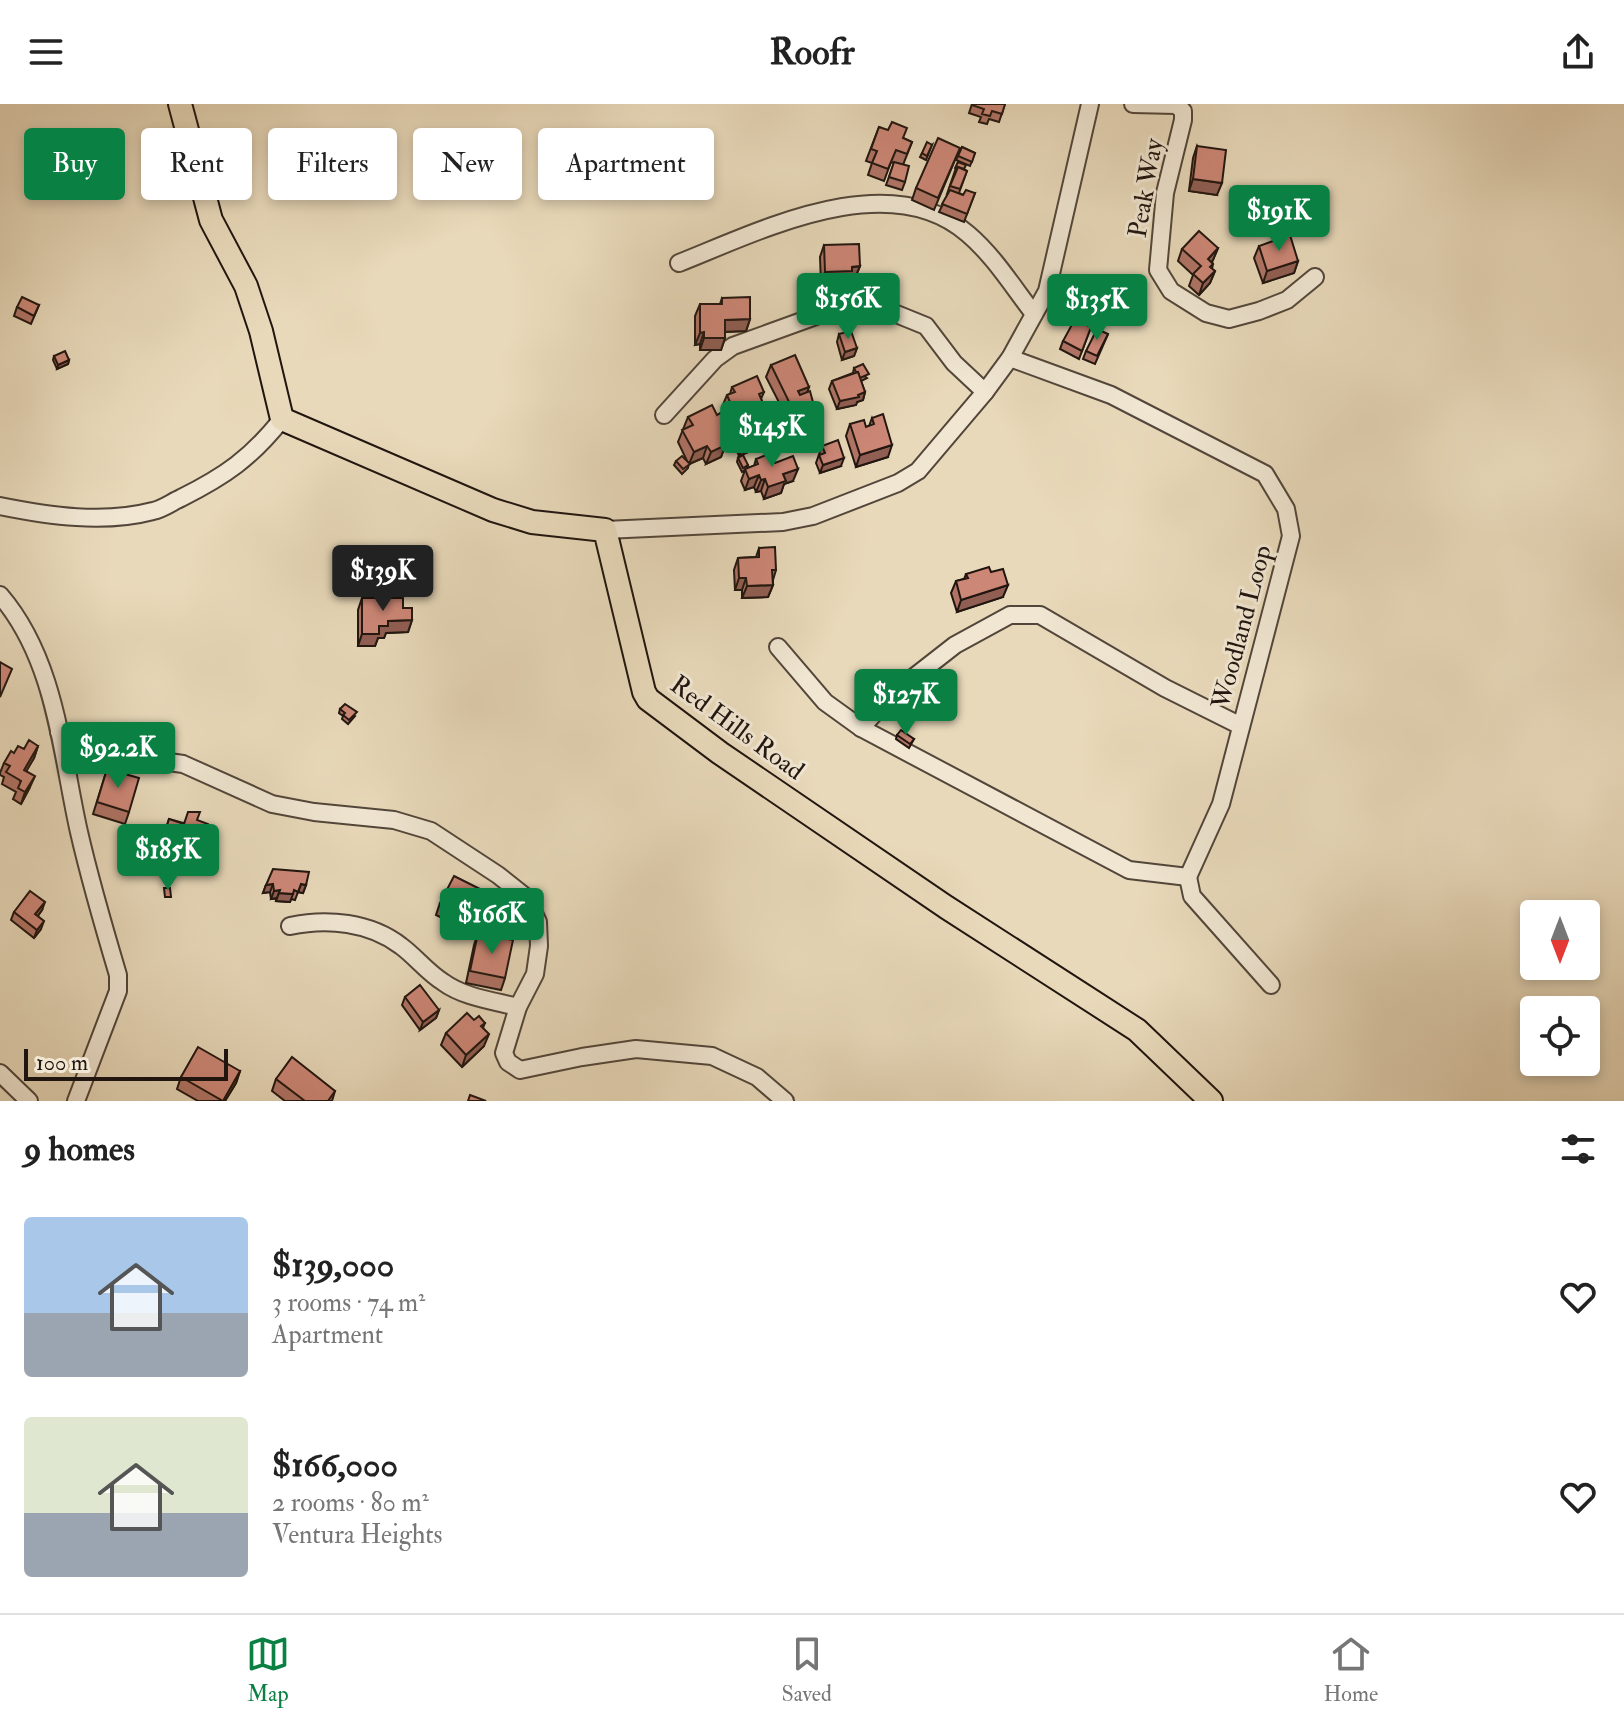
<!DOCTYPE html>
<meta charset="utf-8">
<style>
:root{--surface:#fff;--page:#f2f2f2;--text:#222;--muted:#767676;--line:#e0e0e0;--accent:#0b8043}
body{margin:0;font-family:"IM FELL Double Pica",serif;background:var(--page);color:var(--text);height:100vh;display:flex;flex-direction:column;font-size:30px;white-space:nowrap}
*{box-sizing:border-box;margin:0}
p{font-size:26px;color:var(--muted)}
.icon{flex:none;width:44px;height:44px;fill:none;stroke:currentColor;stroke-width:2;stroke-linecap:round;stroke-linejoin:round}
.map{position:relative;height:997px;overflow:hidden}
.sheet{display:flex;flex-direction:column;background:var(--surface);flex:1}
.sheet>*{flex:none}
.banner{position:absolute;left:24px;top:24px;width:800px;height:72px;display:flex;gap:16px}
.needle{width:52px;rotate:180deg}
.buttons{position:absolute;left:1520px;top:796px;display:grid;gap:16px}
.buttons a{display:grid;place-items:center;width:80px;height:80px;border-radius:8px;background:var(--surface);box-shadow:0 4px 12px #0003;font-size:40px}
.scale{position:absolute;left:24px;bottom:20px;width:204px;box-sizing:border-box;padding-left:8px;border:4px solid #20150f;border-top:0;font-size:22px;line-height:28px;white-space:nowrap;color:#20150f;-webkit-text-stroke:6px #f0e6d2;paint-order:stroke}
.price{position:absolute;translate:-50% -68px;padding:0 18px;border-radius:8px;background:var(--accent);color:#fff;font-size:26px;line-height:52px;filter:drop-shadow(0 2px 4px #0008)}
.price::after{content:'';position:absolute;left:50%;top:48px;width:24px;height:18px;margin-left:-12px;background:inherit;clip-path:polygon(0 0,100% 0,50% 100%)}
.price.on{background:#222;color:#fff}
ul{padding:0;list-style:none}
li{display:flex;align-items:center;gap:24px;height:200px;padding:0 24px}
li span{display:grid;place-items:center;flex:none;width:224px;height:160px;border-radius:8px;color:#555}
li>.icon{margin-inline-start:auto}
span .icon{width:96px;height:96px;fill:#fffc;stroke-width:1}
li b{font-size:34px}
h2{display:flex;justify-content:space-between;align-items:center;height:96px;padding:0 24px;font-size:34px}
.tag{padding:0 28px;border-radius:8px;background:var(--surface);box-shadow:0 4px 12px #0003;font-size:28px;line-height:72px}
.tag.on{background:var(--accent);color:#fff}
header{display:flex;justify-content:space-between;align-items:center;height:104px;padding:0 24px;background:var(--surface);font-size:36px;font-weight:800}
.tab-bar{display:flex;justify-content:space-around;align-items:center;height:112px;border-top:2px solid var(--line);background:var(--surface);font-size:22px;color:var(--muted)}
.tab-bar a{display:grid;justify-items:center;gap:4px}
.tab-bar .on{color:var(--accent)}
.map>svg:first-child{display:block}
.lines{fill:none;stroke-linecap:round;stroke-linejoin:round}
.minor-casing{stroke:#52463a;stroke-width:20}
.major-casing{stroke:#20150f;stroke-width:26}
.minor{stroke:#f0e6d2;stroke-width:16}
.major{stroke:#e8d9ba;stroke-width:22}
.wall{fill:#b07466;stroke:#20150f;stroke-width:2}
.shaded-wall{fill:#905e53;stroke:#20150f;stroke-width:2}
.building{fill:#cd8777;stroke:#20150f;stroke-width:2}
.labels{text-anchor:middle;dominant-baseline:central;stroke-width:6;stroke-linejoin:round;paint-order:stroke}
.street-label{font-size:26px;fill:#20150f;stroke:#f0e6d2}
</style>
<header><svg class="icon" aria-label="menu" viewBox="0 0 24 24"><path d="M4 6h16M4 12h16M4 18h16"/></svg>Roofr<svg class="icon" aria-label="share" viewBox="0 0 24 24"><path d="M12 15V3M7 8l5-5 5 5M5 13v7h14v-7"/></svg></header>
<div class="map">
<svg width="1624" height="997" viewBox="0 0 1624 997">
<rect width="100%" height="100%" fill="#e8d9ba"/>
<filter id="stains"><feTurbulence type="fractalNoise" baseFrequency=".0025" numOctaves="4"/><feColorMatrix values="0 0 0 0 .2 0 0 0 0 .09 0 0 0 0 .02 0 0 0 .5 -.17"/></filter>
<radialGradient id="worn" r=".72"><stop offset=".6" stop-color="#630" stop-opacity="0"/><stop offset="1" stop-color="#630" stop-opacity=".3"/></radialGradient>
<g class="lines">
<g class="minor-casing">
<g id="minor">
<polyline points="1133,0 1176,1 1183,7 1183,16 1165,89 1158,166 1171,187 1206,209 1229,215 1259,207 1287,196 1315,173"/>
<path d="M 679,159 C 760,127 889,61 968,130 C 994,152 1013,183 1034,210"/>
<polyline points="1010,254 1111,291 1265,370 1286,405 1291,432 1221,700 1188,773"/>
<polyline points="664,311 715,255 733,242 838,204 889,207 926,222 954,259 985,288"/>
<path d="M 0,402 C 49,412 104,420 153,407 C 163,405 172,398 181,394 C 225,372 251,354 282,315"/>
<polyline points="605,426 783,418 813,412 898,379 918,367 985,288 1010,254 1047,187 1090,0"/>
<path d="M 0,491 C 56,556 61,648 79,728 C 90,776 104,824 118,871 L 118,887 L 76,997"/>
<polyline points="778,543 825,598 861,624 1129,766 1188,773"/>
<polyline points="861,624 891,591 955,541 1010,511 1040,511 1165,584 1241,622"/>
<polyline points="59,628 98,648 183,660 272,700 314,708 394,716 431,727 498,771 527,794 538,818 539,842 535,870 518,903 504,949 508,958 520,966 582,953 636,945 712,952 757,973 785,997"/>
<polyline points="1188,773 1192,792 1271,881"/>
<path d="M 290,822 C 327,814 370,818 401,842 C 416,853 427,868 443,878 C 463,893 494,897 518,903"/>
<polyline points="0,969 29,997"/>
</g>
</g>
<g class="major-casing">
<polyline id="major" points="180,0 211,116 246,182 261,227 282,315 493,406 532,418 605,426 644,588 648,595 720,649 946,803 1137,926 1211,997"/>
</g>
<use href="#minor" class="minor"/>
<use href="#major" class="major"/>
</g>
<g class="wall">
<polygon points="972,0 1005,0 999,18 989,15 987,20 979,18 981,13 969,9"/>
<polygon points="879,23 912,38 903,61 905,78 902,86 886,81 894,59 891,58 884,77 868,71 872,59 866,57"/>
<polygon points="932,41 926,56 920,53 922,49"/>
<polygon points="1197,42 1217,91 1189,87 1193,54"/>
<polygon points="962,43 975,49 970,62 956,56"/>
<polygon points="960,44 934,106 912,96 916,84"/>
<polygon points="958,58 964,65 967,67 959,89 963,91 975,89 964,118 939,108 948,90 947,90"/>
<polygon points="824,141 860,162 855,174 849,174 848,179 821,180 820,153"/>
<polygon points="1259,142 1298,157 1294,169 1263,179 1254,154"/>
<polygon points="1218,144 1212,158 1213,160 1212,165 1215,167 1210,179 1199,191 1189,182 1193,171 1178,157 1182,145"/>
<polygon points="722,194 750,215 746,227 725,228 725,234 721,246 700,246 700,240 695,241 695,212 700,200 720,200"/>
<polygon points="39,201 31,220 14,212 17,203"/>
<polygon points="1091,223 1079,255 1060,245 1063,237"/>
<polygon points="839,230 857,244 854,252 842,256 837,238"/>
<polygon points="1108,230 1095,260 1083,255 1086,247"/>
<polygon points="54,252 69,256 68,260 57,265 53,256"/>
<polygon points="771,261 809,283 807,289 814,302 809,314 791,319 790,315 788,316 766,273"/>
<polygon points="854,264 867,274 861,277 865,288 863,296 857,298 856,301 837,305 829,285 832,277 853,269"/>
<polygon points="732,283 764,288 761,295 765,304 761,316 748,322 746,329 736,334 735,332 731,342 724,345 721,353 706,360 703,354 689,360 688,364 682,370 674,361 676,357 688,359 678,338 688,313 717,311 724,307 722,303 727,291 730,290"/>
<polygon points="872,314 888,353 856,363 846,332 850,320 866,323 869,322"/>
<polygon points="738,335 760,343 739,352 735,343"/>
<polygon points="822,342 841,362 820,369 816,359"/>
<polygon points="738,354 748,361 747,364 754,362 756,355 775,359 793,377 784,380 781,389 764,395 761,387 756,388 754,383 745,386 741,377 745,366 742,368 737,358"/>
<polygon points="759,444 776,466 773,476 773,481 768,493 742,494 742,486 735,486 734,466 738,454 756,453"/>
<polygon points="991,468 1003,493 957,508 951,489 956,477 964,475 966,470"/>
<polygon points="362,494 403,504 412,516 408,528 386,529 384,534 378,534 375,542 358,542 358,506"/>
<polygon points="340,605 355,612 348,620 342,615 343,612 339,609"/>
<polygon points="897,631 914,635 909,644 896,635"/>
<polygon points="38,642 34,654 26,667 30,683 21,700 13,695 16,688 2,680 4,673 0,671 0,669 4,659 14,649 24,645"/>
<polygon points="107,665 129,708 125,720 93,710"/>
<polygon points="169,715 183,719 197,716 198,752 193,764 179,760 178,763 156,756"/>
<polygon points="266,781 306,781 303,789 298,788 295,796 291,795 290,798 276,797 277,794 271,795 270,788 263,789"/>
<polygon points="482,786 478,798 464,825 436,811 440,799"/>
<polygon points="42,806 38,812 41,825 34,834 11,816 14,808"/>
<polygon points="478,829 505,874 501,886 466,879 474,841"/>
<polygon points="405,893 439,906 436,914 420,926 402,901"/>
<polygon points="474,916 485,919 483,924 484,942 462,963 441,941 446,929"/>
<polygon points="240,967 236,979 225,997 198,997 177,985 181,973"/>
<polygon points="276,975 335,987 332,997 285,997 272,987"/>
</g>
<g class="shaded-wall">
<polygon points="1193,75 1222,79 1217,91 1189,87"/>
<polygon points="1218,144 1213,156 1204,167 1208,155"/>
<polygon points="1298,157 1294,169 1263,179 1267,167"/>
<polygon points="860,162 855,174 849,174 848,179 821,180 825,168"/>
<polygon points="1215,167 1210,179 1199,191 1203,179"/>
<polygon points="750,215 746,227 721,228 725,216"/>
<polygon points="704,228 700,240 695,241 700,229"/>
<polygon points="704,234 725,234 721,246 700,246"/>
<polygon points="857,244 854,252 842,256 845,248"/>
<polygon points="69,256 68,260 57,265 58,261"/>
<polygon points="809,283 805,294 794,299 798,287"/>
<polygon points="865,288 863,296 857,298 856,301 837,305 840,297"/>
<polygon points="814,302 809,314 791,319 796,307"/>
<polygon points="794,303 790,315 788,316 792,304"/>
<polygon points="765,304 761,316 748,322 746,329 736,334 740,322 748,312"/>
<polygon points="736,330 731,342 724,345 721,353 706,360 711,348 723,336"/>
<polygon points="763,334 760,343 739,352 742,344"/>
<polygon points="892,341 888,353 856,363 860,351"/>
<polygon points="707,342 703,354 689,360 694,348"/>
<polygon points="844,354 841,362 820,369 823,361"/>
<polygon points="798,365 793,377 784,380 781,389 764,395 768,383 783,370"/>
<polygon points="759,371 754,383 745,386 749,375"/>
<polygon points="765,375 761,387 756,388 761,376"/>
<polygon points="739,474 746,474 742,486 735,486"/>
<polygon points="773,481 768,493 742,494 747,482"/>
<polygon points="1008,481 1003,493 957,508 961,496"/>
<polygon points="412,516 408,528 386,529 384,534 378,534 375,542 358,542 362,530 379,522 388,517"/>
<polygon points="38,642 34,654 20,678 24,666"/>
<polygon points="35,672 30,683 21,700 25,688"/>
<polygon points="273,780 270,788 263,789 266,781"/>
<polygon points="301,780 306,781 303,789 298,788"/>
<polygon points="280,786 277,794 271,795 274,787"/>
<polygon points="482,786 478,798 464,825 468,813"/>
<polygon points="279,789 293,790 290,798 276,797"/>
<polygon points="45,798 42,806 33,818 35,810"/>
<polygon points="44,817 41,825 34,834 37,826"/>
<polygon points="439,906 436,914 420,926 423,918"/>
<polygon points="489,930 484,942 462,963 466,951"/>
<polygon points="240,967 236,979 225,997 222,997"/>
</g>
<g class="building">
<polygon points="972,0 1005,0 1002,10 992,7 990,12 982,10 984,5 972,1"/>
<polygon points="892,18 907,24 903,34 912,38 907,50 896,46 888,65 872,59 877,47 871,45 879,23 888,26"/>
<polygon points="938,34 960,44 938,94 916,84"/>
<polygon points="927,38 932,41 927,52 922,49"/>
<polygon points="1197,42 1226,46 1222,79 1193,75"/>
<polygon points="962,43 975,49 972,58 958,52"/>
<polygon points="894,58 909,62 905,78 889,73"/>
<polygon points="958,58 966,61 964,65 958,63 957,65 955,64"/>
<polygon points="958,63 967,67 960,85 950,82"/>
<polygon points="950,86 963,91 966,86 975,89 967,110 942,100"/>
<polygon points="1199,127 1218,144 1208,155 1213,160 1210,163 1215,167 1203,179 1193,170 1201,162 1182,145"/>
<polygon points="1290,131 1298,157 1267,167 1259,142"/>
<polygon points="859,140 860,162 852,163 852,167 825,168 824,141"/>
<polygon points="22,193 39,201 34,212 17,203"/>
<polygon points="750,193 750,215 725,216 725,234 704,234 704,228 700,229 700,200 722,200 722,194"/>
<polygon points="1075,215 1091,223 1082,247 1063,237"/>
<polygon points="1097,225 1108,230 1097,252 1086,247"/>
<polygon points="851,227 857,244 845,248 839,230"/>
<polygon points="65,247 69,256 58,261 54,252"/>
<polygon points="795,251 809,283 798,287 800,291 810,287 814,302 796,307 794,303 792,304 771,261"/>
<polygon points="863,260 869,270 860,274 858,268 856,268 854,264"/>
<polygon points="858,268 865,288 858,291 859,293 840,297 832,277"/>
<polygon points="757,272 764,288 759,290 765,304 748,312 750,317 740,322 727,291 735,288 732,283"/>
<polygon points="712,301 717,311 724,307 736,330 723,336 726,341 711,348 707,342 694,348 682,326 693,321 688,313"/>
<polygon points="883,310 892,341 860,351 850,320 864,316 866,323 874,320 872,314"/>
<polygon points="758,325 763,334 742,344 738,335"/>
<polygon points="838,336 844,354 823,361 819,351 825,349 822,342"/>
<polygon points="771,349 775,359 793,352 798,365 783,370 786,377 768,383 765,375 761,376 759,371 749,375 745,365 758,360 756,355"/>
<polygon points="743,351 748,361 743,364 738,354"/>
<polygon points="682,352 690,360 683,365 676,357"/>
<polygon points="775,443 776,466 772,466 773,481 747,482 746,474 739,474 738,454 759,453 759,444"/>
<polygon points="989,463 991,468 1003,465 1008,481 961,496 956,477 968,474 966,470"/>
<polygon points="362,494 403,494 403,504 412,504 412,516 388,517 388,522 379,522 379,530 362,530"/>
<polygon points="0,558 12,565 0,593"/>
<polygon points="345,600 357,608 349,616 343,611 345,609 340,605"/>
<polygon points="901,626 914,635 910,640 897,631"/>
<polygon points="29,636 38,642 24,666 35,672 25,688 18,684 21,677 6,668 10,662 4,659 11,647 14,649 18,642 24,645"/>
<polygon points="107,665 139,674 129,708 97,698"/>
<polygon points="188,708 200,708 197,716 208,720 198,752 184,748 183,751 160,744 169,715 184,720"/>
<polygon points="273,765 309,768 306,781 301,780 298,788 294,786 293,790 279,789 280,786 274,787 273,780 266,781"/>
<polygon points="454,772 482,786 468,813 440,799"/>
<polygon points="164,784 170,784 171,793 165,793"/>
<polygon points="30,787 45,798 35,810 44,817 37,826 14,808"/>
<polygon points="478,829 513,836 505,874 470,867"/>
<polygon points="420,881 439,906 423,918 405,893"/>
<polygon points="467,909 474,916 479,912 485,919 481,922 489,930 466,951 446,929"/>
<polygon points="198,943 240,967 223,997 181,973"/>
<polygon points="292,953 335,987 328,997 305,997 276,975"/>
<polygon points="470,991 486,997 468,997"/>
</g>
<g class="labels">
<g class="street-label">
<text transform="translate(1146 84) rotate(-80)">Peak Way</text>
<text transform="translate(1242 523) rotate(-75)">Woodland Loop</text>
<text transform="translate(737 624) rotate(36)">Red Hills Road</text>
</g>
</g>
<rect width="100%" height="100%" filter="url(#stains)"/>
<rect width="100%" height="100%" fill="url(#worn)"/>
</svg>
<div class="buttons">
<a><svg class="needle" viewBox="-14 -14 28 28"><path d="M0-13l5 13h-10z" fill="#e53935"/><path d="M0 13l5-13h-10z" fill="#767676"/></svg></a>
<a><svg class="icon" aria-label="locate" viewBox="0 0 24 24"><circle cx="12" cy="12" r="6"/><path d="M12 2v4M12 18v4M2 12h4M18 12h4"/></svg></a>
</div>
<div class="scale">100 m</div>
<b class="price" style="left:1279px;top:149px">$191K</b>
<b class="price" style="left:848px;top:237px">$156K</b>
<b class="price" style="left:1097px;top:238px">$135K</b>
<b class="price" style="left:772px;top:365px">$145K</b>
<b class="price on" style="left:383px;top:509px">$139K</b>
<b class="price" style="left:906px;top:633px">$127K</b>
<b class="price" style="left:118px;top:686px">$92.2K</b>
<b class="price" style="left:168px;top:788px">$185K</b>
<b class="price" style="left:492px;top:852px">$166K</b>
<div class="banner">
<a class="tag on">Buy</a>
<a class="tag">Rent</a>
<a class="tag">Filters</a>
<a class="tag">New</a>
<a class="tag">Apartment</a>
</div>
</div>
<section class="sheet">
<h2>9 homes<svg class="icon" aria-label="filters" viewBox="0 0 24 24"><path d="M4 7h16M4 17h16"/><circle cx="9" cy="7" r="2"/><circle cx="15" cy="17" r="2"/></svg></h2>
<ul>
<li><span style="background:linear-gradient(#a9c7e8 60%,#9aa5b1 0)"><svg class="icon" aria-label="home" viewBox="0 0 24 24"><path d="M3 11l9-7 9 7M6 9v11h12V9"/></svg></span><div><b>$139,000</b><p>3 rooms · 74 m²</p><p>Apartment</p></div><svg class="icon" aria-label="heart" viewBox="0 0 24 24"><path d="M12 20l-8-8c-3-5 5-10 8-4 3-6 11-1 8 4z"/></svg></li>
<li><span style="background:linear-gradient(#dfe7d0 60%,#9aa5b1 0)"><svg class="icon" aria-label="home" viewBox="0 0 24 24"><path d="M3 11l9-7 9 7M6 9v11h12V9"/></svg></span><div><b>$166,000</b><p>2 rooms · 80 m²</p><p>Ventura Heights</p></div><svg class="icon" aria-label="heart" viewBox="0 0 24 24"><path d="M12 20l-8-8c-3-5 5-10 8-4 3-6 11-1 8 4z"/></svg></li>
</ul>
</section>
<nav class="tab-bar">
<a class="on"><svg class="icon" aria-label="map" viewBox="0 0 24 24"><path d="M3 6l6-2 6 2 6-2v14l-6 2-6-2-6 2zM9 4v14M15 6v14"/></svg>Map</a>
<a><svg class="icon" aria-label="saved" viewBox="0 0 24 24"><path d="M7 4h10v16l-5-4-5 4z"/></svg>Saved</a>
<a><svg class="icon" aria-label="home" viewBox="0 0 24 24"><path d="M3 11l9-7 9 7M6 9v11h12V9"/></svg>Home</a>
</nav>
